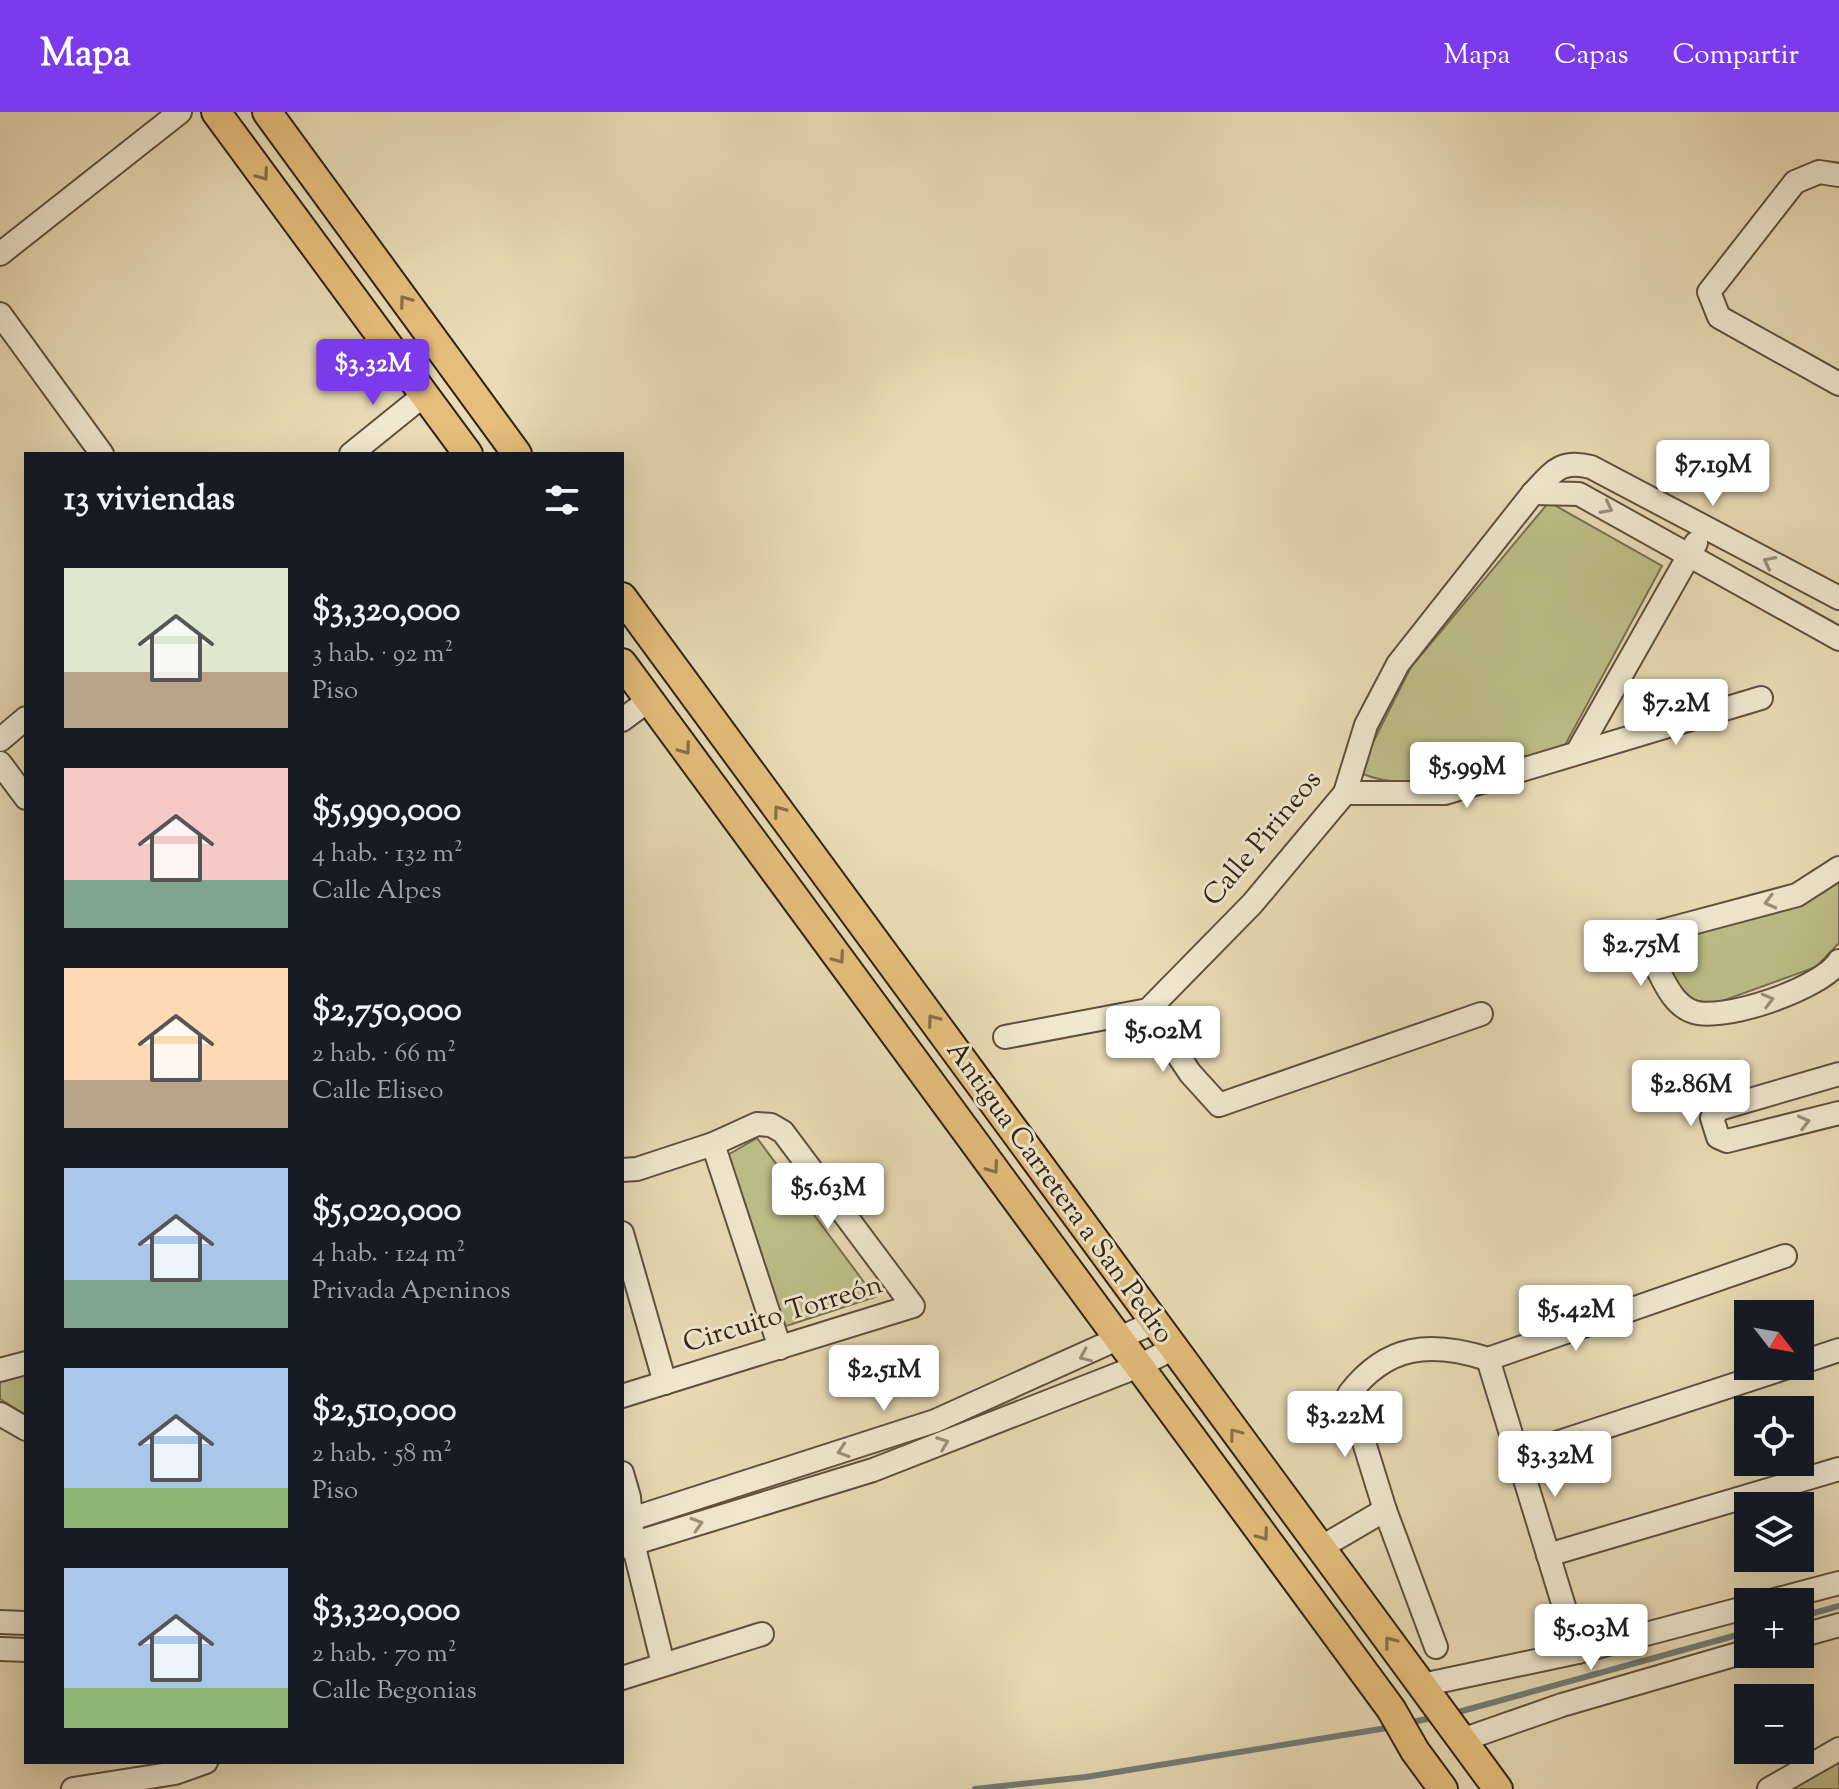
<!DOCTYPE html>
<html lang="es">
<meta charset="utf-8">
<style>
:root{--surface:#171b24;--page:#20242c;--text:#f1f3f6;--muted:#9ea1a6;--accent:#7c3aed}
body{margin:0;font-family:"Sorts Mill Goudy",serif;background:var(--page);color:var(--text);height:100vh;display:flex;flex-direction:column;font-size:30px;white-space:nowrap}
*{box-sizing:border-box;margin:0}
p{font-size:26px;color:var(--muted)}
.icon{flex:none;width:44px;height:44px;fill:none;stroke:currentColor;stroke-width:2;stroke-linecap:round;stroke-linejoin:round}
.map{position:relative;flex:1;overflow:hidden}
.sheet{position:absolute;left:24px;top:340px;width:600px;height:1312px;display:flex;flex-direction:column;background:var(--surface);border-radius:0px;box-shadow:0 8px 32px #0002}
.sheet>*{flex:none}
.needle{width:52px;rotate:121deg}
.tools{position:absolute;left:1734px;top:1188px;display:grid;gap:16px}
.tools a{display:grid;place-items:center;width:80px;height:80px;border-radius:0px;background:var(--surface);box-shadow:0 8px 32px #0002;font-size:40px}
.price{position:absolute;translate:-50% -68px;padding:0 18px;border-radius:8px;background:#fff;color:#222;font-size:26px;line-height:52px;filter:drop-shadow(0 2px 4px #0008)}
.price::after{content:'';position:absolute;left:50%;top:48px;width:24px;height:18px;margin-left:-12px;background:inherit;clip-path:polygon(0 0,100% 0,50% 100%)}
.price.on{background:var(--accent);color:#fff}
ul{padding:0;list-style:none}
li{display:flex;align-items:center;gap:24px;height:200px;padding:0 40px}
li span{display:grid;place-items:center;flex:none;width:224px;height:160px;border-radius:0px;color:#555}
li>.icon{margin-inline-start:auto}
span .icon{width:96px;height:96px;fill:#fffc;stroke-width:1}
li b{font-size:34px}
h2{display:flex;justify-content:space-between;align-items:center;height:96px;padding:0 40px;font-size:34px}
header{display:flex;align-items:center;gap:48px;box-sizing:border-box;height:112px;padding:0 40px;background:var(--accent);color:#fff}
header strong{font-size:38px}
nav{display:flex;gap:44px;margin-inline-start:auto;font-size:28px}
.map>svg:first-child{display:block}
.green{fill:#bdbe88;stroke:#777050;stroke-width:2}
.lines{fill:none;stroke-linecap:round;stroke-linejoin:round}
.stream{stroke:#727c79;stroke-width:6}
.minor-casing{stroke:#5f503e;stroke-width:26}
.major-casing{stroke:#312117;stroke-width:32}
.minor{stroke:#f0e8cf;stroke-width:22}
.major{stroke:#e4be7a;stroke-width:28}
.oneway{stroke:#8a7048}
.oneway2{stroke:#9a8e7c}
.labels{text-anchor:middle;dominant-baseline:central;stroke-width:6;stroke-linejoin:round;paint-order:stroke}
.street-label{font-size:28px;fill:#312117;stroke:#f0e8cf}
</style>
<header>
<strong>Mapa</strong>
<nav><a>Mapa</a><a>Capas</a><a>Compartir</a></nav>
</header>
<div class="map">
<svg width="1839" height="1677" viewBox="0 0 1839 1677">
<rect width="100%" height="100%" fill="#e8dbb5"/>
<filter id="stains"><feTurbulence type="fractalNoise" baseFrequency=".0025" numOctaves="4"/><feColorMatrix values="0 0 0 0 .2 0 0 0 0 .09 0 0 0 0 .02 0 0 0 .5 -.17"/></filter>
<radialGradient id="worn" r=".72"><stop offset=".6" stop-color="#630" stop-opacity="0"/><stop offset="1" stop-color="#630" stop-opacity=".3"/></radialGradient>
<g class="green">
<path d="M 1549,390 L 1662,454 L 1564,635 C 1499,653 1423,689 1358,660 L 1411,555 Z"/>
<polygon points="1839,765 1839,831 1816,855 1714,892 1694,888 1679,875 1662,843 1673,824"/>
<polygon points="757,1026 875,1185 777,1217 726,1044"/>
<polygon points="26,1262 26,1303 0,1287 0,1269"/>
<polygon points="1839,1647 1839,1677 1791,1677"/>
</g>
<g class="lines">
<g class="stream">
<polyline points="1800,1505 1839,1494"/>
<polyline points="1451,1602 1748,1520"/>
<polyline points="1408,1611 1436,1605"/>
<polyline points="975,1677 1086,1665 1393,1615"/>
</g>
<g class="minor-casing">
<g id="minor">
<polyline points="1839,63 1819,60 1795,70 1709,180 1719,205 1839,272"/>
<polyline points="0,142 180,0"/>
<polyline points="0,202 102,342"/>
<polyline points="351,342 424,283"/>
<polyline points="1533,381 1579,382 1839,527"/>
<polyline points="622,608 649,588"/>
<polyline points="0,628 26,606"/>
<polyline points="1578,639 1696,431"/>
<polyline points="0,651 26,686"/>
<polyline points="1345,681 1445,681 1761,586"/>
<path d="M 1839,756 L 1797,783 L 1662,819 L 1651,827 C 1648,841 1654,849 1660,862 C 1667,876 1676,893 1691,899 C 1720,912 1823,876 1839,849"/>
<polyline points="1148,898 1190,961 1219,993 1481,902"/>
<path d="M 1005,925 L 1148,898 L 1252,792 L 1345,681 L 1366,613 L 1398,552 L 1533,381 C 1553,360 1560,347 1591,355 L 1839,486"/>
<polyline points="1839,962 1719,997 1712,1006 1718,1025 1727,1029 1839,1001"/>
<polyline points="713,1032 780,1236"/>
<polyline points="622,1058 637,1057 713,1032 757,1012 771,1013 783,1020 913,1194 622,1284"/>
<polyline points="622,1121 665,1271"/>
<polyline points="1488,1247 1578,1540"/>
<polyline points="1800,1251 1839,1238"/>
<polyline points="0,1258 26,1251"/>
<polyline points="0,1302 26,1317"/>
<polyline points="1517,1344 1791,1254"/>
<polyline points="622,1361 629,1385 633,1431 663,1552"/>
<polyline points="622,1410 935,1309 1155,1210"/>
<polyline points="622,1435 873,1358 1139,1254 1172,1237"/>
<polyline points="1320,1436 1385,1398"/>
<polyline points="1548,1443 1839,1357"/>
<polyline points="1767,1490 1839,1471"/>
<polyline points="0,1510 26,1511"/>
<polyline points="1800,1524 1839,1513"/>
<path d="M 1436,1535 L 1385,1398 L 1349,1282 C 1387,1232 1431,1229 1488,1247 L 1785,1144"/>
<polyline points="0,1537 26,1538"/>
<polyline points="622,1566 762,1522"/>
<polyline points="1422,1573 1578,1540 1748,1495"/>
<polyline points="1462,1628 1562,1593 1748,1539"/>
<polyline points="73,1677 175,1661 206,1650"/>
<polyline points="1769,1677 1839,1637"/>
</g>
</g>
<g class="major-casing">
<g id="major">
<polyline points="216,0 468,342"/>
<polyline points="267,0 517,342"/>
<polyline points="622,485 1498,1677"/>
<polyline points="622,551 1391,1597 1415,1639 1443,1677"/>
</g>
</g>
<use href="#minor" class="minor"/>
<use href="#major" class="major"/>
</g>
<defs><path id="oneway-chevron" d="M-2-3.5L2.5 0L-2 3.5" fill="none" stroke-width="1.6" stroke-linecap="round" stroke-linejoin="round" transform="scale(2)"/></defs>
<g class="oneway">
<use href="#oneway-chevron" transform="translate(263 63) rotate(54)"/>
<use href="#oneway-chevron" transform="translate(405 189) rotate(-126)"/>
<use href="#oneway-chevron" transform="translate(685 637) rotate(54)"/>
<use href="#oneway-chevron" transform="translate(779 699) rotate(-126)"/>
<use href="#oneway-chevron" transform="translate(839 846) rotate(54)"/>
<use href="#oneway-chevron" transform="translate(933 908) rotate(-126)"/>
<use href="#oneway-chevron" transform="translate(993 1056) rotate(54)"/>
<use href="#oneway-chevron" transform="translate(1235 1322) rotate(-127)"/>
<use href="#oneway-chevron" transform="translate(1263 1423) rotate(54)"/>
<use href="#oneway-chevron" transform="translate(1390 1530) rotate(-127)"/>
</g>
<g class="oneway2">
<use href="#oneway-chevron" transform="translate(1607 396) rotate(27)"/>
<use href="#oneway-chevron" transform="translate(1769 450) rotate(-153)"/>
<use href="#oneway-chevron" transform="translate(1770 790) rotate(165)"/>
<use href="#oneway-chevron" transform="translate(1768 888) rotate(-15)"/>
<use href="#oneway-chevron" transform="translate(1804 1010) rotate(-14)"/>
<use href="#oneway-chevron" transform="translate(1085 1244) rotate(156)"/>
<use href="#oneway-chevron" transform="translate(943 1331) rotate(-21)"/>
<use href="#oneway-chevron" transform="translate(843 1339) rotate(162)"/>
<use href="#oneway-chevron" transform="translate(697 1412) rotate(-17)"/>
</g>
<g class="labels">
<g class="street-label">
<text transform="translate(1263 727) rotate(-50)">Calle Pirineos</text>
<text transform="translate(1059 1081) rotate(54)">Antigua Carretera a San Pedro</text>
<text transform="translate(783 1203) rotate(-17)">Circuito Torreón</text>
</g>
</g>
<rect width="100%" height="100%" filter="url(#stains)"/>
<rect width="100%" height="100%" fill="url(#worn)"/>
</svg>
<div class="tools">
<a><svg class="needle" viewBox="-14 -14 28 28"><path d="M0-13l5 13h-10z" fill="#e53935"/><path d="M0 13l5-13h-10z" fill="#9ea1a6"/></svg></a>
<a><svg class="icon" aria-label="locate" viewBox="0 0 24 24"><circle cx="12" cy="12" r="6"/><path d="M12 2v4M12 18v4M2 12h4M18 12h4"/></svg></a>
<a><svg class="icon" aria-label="layers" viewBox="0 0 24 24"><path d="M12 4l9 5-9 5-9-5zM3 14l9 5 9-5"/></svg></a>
<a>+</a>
<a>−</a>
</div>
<b class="price on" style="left:373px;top:295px">$3.32M</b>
<b class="price" style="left:1713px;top:396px">$7.19M</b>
<b class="price" style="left:1676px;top:635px">$7.2M</b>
<b class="price" style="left:1467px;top:698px">$5.99M</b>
<b class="price" style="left:1641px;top:876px">$2.75M</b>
<b class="price" style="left:1163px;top:962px">$5.02M</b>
<b class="price" style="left:1691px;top:1016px">$2.86M</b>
<b class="price" style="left:828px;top:1119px">$5.63M</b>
<b class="price" style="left:1576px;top:1241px">$5.42M</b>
<b class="price" style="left:884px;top:1301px">$2.51M</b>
<b class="price" style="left:1345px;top:1347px">$3.22M</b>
<b class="price" style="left:1555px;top:1387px">$3.32M</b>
<b class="price" style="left:1591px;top:1560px">$5.03M</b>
<section class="sheet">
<h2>13 viviendas<svg class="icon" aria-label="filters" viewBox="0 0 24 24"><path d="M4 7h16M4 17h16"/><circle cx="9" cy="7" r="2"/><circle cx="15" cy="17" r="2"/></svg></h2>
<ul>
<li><span style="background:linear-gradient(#dfe7d0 65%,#b9a48a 0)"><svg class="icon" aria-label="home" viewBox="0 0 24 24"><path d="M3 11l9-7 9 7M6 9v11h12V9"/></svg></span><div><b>$3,320,000</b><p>3 hab. · 92 m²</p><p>Piso</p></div></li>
<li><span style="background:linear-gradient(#f6c9c9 70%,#7fa58c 0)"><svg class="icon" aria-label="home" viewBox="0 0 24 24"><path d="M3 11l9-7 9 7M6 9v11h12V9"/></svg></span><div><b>$5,990,000</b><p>4 hab. · 132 m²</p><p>Calle Alpes</p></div></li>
<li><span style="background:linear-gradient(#ffd9b3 70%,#b9a48a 0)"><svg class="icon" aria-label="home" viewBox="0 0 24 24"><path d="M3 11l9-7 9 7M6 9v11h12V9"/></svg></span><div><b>$2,750,000</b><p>2 hab. · 66 m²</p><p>Calle Eliseo</p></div></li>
<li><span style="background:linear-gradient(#a9c7e8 70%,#7fa58c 0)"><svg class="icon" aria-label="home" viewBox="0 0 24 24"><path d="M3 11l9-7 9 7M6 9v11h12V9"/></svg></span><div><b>$5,020,000</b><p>4 hab. · 124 m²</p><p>Privada Apeninos</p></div></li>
<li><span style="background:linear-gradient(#a9c7e8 75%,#8fb573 0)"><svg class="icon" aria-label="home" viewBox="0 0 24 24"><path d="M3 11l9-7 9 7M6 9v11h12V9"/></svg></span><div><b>$2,510,000</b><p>2 hab. · 58 m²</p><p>Piso</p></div></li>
<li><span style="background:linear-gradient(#a9c7e8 75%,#8fb573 0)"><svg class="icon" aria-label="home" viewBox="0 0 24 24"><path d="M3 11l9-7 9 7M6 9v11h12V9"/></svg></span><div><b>$3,320,000</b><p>2 hab. · 70 m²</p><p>Calle Begonias</p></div></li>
</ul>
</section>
</div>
